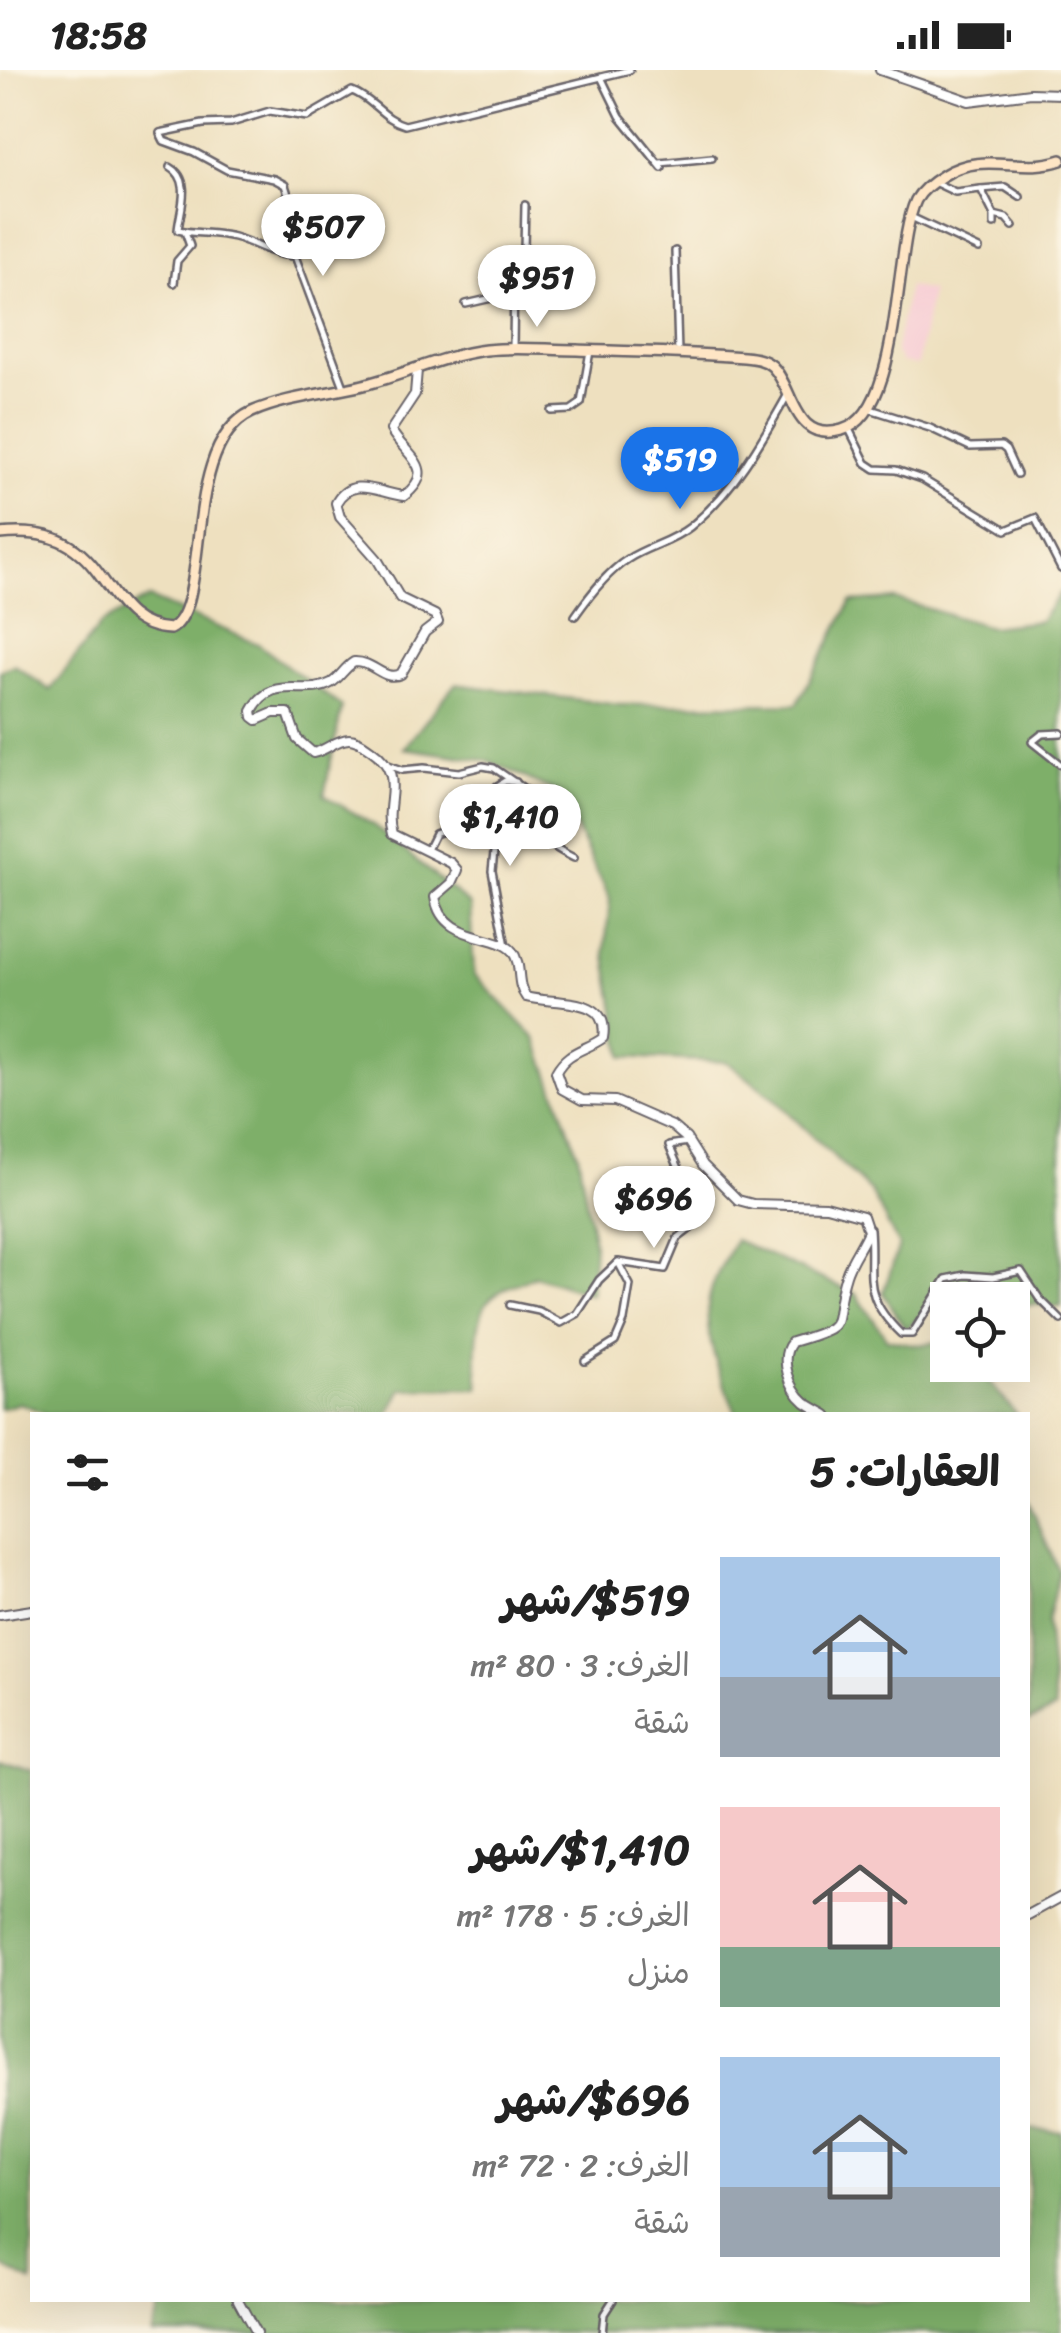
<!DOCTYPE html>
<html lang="ar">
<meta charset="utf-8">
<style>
:root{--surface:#fff;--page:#f2f2f2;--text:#222;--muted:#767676;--accent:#1a73e8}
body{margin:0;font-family:Sriracha,"Playpen Sans Arabic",sans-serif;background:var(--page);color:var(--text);direction:rtl;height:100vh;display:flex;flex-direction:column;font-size:38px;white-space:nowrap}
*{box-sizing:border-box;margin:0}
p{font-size:32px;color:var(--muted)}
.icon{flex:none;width:55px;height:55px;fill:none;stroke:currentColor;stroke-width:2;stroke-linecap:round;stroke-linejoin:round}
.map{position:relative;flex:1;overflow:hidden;direction:ltr}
.drawer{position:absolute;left:30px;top:1342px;width:1000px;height:890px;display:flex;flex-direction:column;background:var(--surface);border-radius:0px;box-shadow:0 10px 40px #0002;direction:rtl}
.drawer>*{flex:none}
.controls{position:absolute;left:930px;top:1212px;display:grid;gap:20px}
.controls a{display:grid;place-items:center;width:100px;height:100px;border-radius:0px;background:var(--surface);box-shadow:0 10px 40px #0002;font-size:50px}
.price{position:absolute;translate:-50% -85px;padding:0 22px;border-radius:35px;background:#fff;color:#222;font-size:32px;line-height:65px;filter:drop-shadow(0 2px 5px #0008)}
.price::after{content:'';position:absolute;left:50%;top:60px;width:30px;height:22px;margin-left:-15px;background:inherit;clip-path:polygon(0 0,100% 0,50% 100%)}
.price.selected{background:var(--accent);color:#fff}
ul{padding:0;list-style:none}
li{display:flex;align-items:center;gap:30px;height:250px;padding:0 30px}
li span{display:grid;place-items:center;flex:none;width:280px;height:200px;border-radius:0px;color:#555}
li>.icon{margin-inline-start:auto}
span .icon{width:120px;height:120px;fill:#fffc;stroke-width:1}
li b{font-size:42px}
h2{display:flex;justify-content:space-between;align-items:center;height:120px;padding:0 30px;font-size:42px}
.status{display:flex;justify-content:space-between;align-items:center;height:70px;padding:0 50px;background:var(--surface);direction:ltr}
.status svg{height:28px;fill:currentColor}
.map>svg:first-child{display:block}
.built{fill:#f7cfd5}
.forest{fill:#7eaf69;stroke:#506852;stroke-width:2.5}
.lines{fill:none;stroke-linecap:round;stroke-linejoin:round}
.minor-casing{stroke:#696469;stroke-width:10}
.tertiary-casing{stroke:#696469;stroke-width:12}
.secondary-casing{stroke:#696469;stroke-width:14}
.minor{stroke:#fff;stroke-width:5}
.tertiary{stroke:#fff;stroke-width:8}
.secondary{stroke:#fee5c5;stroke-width:9}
</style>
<div class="status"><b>18:58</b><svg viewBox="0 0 49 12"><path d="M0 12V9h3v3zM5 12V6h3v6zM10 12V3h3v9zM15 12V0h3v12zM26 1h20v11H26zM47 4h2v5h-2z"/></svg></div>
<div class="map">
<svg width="1061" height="2263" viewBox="0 0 1061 2263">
<rect width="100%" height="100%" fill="#fcf5e5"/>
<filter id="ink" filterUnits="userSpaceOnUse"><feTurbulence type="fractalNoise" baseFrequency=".01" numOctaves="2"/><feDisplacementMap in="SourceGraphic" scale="20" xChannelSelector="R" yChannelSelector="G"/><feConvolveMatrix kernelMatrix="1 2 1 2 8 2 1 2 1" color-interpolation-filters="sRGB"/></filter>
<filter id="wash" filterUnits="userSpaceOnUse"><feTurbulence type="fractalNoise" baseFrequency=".0048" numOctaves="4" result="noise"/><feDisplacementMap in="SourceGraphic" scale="40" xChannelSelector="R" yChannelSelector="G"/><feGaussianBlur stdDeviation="2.25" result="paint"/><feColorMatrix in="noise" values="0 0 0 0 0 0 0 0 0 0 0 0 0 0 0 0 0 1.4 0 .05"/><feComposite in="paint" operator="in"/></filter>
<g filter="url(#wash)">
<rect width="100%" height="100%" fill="#eee0bf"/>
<polygon class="built" points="908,216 931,221 917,296 899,292 900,287 895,285"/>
<g class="forest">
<polygon points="1061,522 1061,1237 1032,1234 1013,1241 1012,1230 940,1228 906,1260 883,1223 899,1176 871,1122 771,1026 727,992 623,987 605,881 610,829 559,723 489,691 404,678 455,614 620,635 797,634 851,532 895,529 990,557 1040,551"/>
<path d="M 149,528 L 258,574 L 342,637 L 324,725 L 375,756 L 470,835 L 474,904 L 536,969 L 578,1084 L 594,1174 L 591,1224 L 535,1206 C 522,1212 503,1217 492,1227 C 473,1243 476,1296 479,1318 L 402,1319 L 388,1345 L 49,1345 L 20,1333 L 0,1339 L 0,601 L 14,595 L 50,620 L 101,554 Z"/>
<path d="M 735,1170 L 856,1224 L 887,1269 L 917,1275 L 947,1271 L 948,1295 L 975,1295 L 1017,1345 L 737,1345 C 722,1309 699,1261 711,1221 C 716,1203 727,1186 735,1170 Z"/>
<polygon points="1028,1430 1059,1502 1047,1552 1055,1639 1028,1652"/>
<polygon points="0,1690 32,1701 32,2212 0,2195"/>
<polygon points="1028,2059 1061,2062 1061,2263 152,2263 163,2230 1028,2230"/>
</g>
</g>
<g filter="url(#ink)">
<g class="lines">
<g class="minor-casing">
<g id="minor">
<polyline points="602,9 620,46 662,98"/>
<polyline points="660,93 712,88"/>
<path d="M 170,97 C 193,110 180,139 178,160 C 196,164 215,162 234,167 C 256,173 273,186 295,186"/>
<polyline points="934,112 955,122 981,119 994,145 994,154"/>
<polyline points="981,119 1005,117 1020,127"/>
<polyline points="994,145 1006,148 1013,156"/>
<polyline points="911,147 979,179"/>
<polyline points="675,181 678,283"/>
<polyline points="515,201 561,201 567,204"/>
<polyline points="174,213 177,191 190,176 185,162"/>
<polyline points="466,234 514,223"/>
<polyline points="513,279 514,205 524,179 525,135"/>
<path d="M 344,317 L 295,186 L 298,155 L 285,115 L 274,109 L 227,100 L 194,82 L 164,71 L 160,63 L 203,54 L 231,53 L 270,41 L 307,47 L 352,21 C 372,28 383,49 405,55 L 630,0"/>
<polyline points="870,339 930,358 970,377 1001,376 1006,380 1017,404"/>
<polyline points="552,341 571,340 581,333 590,281"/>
<polyline points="849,359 866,393 875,399 896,400 922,409 1006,460 1035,448 1061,499"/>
<path d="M 575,546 C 589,526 607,502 628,489 C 648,476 671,472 690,457 C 733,422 760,374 787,326"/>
<polyline points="1061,663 1042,664 1032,672 1061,695"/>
<polyline points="388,695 402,700 424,698 459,702 483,696 494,698 529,722 553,773"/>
<polyline points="497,716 505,711 516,712"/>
<polyline points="427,780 435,764 446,760 455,762 469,744"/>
<path d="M 506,876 L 492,801 L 494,782 C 528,748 542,773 574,788"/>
<path d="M 870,1159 C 874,1208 860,1224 901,1264 L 912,1264 L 946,1209 L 965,1205 L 993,1207 L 1021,1201 L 1039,1228 L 1061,1250"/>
<polyline points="510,1235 539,1241 561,1253 577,1244 599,1210 618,1192 665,1199 678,1168 691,1158 689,1122 669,1075 688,1072"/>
<polyline points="585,1291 615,1272 624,1251 630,1215 618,1192"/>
<polyline points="602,2263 604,2244 613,2230"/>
</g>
</g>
<g class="tertiary-casing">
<g id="tertiary">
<polyline points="880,0 969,31 1031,23 1061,24"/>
<path d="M 417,300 L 415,324 L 391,360 C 404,385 440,398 404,426 C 380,424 352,404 336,433 L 340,447 L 377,489 L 400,528 L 435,545 L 438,552 L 425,562 L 401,604 C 383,612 374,591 354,592 C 344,598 339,609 331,613 C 304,628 272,602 252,641 L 253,647 L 257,650 L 273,643 L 288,643 L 297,669 L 313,683 C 326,681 336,669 349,669 C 357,669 364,675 370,679 C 409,706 382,731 392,764 L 451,793 L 457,800 L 451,813 L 435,827 C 442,873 496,862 512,881 C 523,895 515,913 526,927 C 553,935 611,924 603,968 C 585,981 568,980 556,1002 L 562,1019 L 582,1030 L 615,1031 L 672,1056 L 686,1068 L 703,1095 L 738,1130 L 753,1134 L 826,1136 L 863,1146 L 868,1161 C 862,1176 851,1189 846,1205 C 829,1258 854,1254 792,1272 C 778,1288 790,1319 805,1332 C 812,1337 820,1341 827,1345"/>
<polyline points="0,1545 32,1540"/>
<polyline points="1028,1845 1061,1827"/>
<polyline points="238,2230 256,2263"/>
</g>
</g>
<g class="secondary-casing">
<path id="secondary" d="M 0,464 C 116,451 93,555 170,559 C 213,541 179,375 252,342 C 286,327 327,324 363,315 C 404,305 444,285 486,280 C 516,276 547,280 577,280 C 633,282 688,282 744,287 C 754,288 764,289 772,296 C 795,319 793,374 842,360 C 903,344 893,178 916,130 C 922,119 934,111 944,105 C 983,80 1021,104 1061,90"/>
</g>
<use href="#minor" class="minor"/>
<use href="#tertiary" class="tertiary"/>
<use href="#secondary" class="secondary"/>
</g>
</g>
</svg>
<div class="controls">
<a><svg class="icon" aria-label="locate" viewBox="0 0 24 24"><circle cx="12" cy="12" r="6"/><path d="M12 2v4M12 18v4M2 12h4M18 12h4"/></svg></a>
</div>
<b class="price" style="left:323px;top:209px">$507</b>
<b class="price" style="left:537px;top:260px">$951</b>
<b class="price selected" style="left:680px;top:442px">$519</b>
<b class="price" style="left:510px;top:799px">$1,410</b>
<b class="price" style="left:654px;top:1181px">$696</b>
<section class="drawer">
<h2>العقارات: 5<svg class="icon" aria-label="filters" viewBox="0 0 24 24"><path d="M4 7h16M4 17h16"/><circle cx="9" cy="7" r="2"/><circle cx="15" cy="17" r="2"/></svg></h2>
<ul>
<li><span style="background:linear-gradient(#a9c7e8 60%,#9aa5b1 0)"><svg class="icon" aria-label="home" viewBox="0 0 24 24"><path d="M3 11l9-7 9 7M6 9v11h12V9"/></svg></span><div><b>$519/شهر</b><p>الغرف: 3 · 80 m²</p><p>شقة</p></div></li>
<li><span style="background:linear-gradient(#f6c9c9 70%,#7fa58c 0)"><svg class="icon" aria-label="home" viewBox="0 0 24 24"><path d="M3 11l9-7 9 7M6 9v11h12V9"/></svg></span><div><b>$1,410/شهر</b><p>الغرف: 5 · 178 m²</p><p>منزل</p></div></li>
<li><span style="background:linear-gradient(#a9c7e8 65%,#9aa5b1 0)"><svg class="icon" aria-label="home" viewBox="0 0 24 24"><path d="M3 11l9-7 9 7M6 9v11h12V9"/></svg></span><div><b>$696/شهر</b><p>الغرف: 2 · 72 m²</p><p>شقة</p></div></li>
</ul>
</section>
</div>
